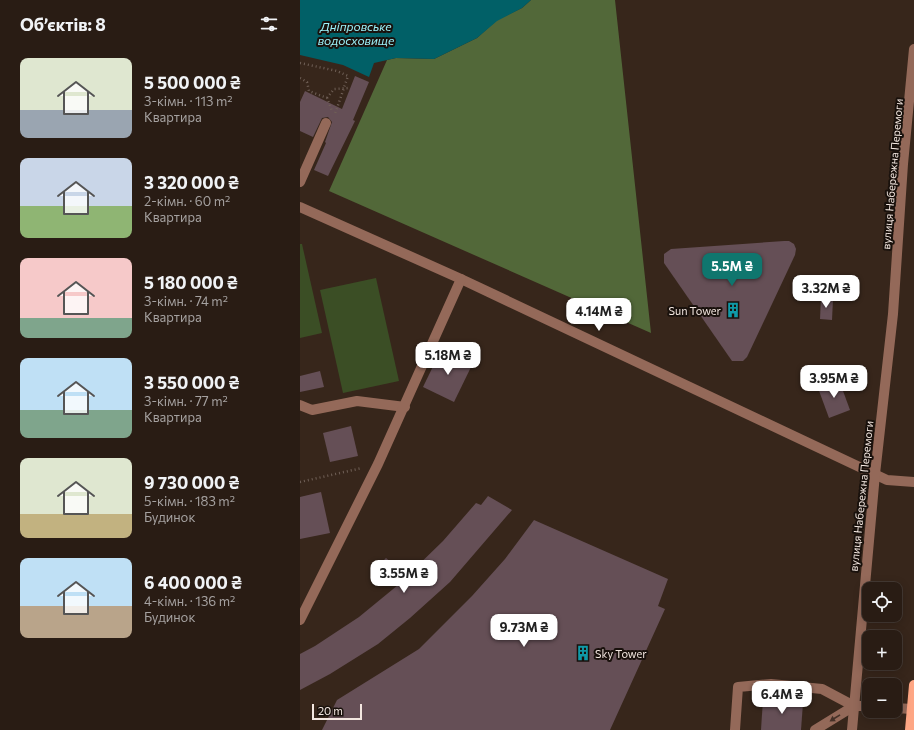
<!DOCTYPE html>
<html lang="uk">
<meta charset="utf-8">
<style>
:root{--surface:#291c14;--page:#31251d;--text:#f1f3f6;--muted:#a5a1a0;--line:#453a34;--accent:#0f766e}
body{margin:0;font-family:Commissioner,sans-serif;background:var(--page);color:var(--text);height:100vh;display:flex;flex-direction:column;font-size:15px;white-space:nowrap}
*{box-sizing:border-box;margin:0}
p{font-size:13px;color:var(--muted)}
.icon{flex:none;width:22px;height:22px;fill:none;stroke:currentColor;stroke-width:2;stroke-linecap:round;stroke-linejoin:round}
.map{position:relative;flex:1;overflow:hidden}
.drawer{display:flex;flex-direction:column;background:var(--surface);width:300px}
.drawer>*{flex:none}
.tools{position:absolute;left:562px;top:582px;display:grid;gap:8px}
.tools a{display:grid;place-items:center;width:40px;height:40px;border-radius:8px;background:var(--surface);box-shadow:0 2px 10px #0003,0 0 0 1px var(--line);font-size:20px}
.scale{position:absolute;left:12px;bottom:10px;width:50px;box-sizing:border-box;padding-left:4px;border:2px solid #f3e7e0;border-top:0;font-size:11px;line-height:14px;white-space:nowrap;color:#f3e7e0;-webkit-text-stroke:3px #19110c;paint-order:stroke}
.price{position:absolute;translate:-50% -34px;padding:0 9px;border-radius:8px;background:#fff;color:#222;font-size:13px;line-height:26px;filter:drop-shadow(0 1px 2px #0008)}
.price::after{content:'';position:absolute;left:50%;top:24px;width:12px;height:9px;margin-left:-6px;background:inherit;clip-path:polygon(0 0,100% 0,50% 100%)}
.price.current{background:var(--accent);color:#fff}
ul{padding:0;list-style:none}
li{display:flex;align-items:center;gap:12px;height:100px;padding:0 20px}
li span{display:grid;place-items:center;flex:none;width:112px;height:80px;border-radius:8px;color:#555}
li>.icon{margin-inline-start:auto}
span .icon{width:48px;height:48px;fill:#fffc;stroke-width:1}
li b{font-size:17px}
h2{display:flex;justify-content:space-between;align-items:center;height:48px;padding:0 20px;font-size:17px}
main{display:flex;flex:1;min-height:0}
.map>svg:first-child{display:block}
.green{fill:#3b4e25}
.forest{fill:#526839}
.water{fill:#016067}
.building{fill:#654f56}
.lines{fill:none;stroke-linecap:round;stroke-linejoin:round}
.path{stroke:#706057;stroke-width:2.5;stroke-dasharray:1 3;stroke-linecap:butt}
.minor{stroke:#946959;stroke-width:10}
.major{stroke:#fea684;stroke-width:10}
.oneway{fill:#443027}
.labels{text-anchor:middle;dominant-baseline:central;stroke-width:4;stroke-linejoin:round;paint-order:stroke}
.street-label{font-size:11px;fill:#f3e7e0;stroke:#19110c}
.poi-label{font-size:11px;fill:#f3e7e0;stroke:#19110c;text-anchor:end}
.water-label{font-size:12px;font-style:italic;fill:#9df4fc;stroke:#19110c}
</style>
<main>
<section class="drawer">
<h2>Об’єктів: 8<svg class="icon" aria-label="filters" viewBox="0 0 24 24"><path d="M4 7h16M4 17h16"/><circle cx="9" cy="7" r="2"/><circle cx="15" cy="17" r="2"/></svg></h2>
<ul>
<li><span style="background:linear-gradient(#dfe7d0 65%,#9aa5b1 0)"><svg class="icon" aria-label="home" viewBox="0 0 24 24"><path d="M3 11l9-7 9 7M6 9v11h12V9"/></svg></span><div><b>5 500 000 ₴</b><p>3-кімн. · 113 m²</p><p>Квартира</p></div></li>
<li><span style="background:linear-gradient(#c9d6e8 60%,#8fb573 0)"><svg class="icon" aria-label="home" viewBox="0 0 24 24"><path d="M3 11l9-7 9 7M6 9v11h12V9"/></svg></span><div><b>3 320 000 ₴</b><p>2-кімн. · 60 m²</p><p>Квартира</p></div></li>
<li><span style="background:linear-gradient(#f6c9c9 75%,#7fa58c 0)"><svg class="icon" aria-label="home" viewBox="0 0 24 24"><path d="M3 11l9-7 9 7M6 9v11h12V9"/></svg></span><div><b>5 180 000 ₴</b><p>3-кімн. · 74 m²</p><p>Квартира</p></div></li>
<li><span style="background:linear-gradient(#bfe0f5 65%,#7fa58c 0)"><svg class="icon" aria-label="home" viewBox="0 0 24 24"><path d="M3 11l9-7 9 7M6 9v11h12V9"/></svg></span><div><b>3 550 000 ₴</b><p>3-кімн. · 77 m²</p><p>Квартира</p></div></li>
<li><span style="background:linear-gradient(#dfe7d0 70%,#c2b280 0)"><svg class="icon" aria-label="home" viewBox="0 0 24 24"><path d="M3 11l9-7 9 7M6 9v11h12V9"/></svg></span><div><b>9 730 000 ₴</b><p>5-кімн. · 183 m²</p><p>Будинок</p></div></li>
<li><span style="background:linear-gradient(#bfe0f5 60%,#b9a48a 0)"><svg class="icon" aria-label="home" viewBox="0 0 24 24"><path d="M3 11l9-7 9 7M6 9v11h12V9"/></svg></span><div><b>6 400 000 ₴</b><p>4-кімн. · 136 m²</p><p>Будинок</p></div></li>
</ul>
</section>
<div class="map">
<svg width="614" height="730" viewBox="0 0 614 730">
<rect width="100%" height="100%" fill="#37261b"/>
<g class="green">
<polygon points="0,244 2,244 22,333 0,338"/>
<polygon points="76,278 99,381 43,393 20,290"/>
</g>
<polygon class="forest" points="231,0 315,0 351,333 29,191 87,60 96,58 134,59 177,38 197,20 222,8"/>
<polygon class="water" points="0,0 231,0 222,8 197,21 177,38 134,59 96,58 74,63 69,77 43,65 0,55"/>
<g class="building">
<polygon points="55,76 69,82 53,120 55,121 28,176 14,170 26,143 25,142 32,122 28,117 22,118 13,137 0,131 0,102 5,91 42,109"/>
<polygon points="484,241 489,241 494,244 496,249 495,255 447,357 443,361 432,361 364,263 364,254 371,249"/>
<polygon points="521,298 533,299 532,320 520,319"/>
<polygon points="141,350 172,365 154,402 123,387"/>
<polygon points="20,371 24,387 0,392 0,376"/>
<polygon points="539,380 550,410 529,418 518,388"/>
<polygon points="51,426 58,456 30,462 23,433"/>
<polygon points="21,492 30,533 0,539 0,497"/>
<polygon points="188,496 212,510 150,582 110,618 78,644 30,674 0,690 0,654 15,646 59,617 98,585 81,563 86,558 107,576 143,541 176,503 181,505"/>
<polygon points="234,520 368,579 358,606 365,609 310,730 22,730 37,700 119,649 172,596 205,559"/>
<polygon points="463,699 503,703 501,730 461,730"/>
</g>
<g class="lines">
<g class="path">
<polyline points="0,63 37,71 48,76 35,114"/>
<polyline points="0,78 7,82 9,91 27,98 32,111"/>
<polyline points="27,98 34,89 49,88"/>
<polyline points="0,482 62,468"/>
</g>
<g class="minor">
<polyline points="0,182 26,123"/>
<polyline points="0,207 161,279 587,480 614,482"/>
<polyline points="0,405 12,410 57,401 105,407"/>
<polyline points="0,620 78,464 161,279"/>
<polyline points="595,708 612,709"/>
<polyline points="435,730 438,687 471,684 522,689 554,706 569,706"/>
<polyline points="515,730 554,706"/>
<polyline points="552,730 575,474 593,314 603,164 614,49"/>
</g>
<polyline class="major" points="610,730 614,685"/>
</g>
<defs><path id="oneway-solid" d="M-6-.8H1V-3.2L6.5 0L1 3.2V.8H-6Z"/></defs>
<use class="oneway" href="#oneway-solid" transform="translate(535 718) rotate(148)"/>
<defs>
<g id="building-bare" transform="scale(1.2)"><path d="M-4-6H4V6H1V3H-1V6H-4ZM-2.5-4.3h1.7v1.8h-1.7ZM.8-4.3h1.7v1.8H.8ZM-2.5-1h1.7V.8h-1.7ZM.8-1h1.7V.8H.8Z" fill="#0f9aa8" stroke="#19110c" stroke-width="2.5" paint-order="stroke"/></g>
</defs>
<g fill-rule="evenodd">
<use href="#building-bare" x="433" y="310"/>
<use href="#building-bare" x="283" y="653"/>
</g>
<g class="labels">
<g class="street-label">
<text transform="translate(592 174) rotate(-85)">вулиця Набережна Перемоги</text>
<text transform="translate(561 496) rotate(-84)">вулиця Набережна Перемоги</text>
</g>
<g class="poi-label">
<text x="421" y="310">Sun Tower</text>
<text x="295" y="653" text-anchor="start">Sky Tower</text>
</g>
<g class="water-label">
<text x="56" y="26">Дніпровське<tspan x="56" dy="14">водосховище</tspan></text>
</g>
</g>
</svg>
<div class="tools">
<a><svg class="icon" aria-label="locate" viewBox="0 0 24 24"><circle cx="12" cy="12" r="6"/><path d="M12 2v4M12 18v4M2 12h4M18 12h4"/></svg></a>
<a>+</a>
<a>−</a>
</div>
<div class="scale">20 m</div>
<b class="price current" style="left:432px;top:287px">5.5M ₴</b>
<b class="price" style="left:526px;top:309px">3.32M ₴</b>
<b class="price" style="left:299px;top:332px">4.14M ₴</b>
<b class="price" style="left:148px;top:376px">5.18M ₴</b>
<b class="price" style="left:534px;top:399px">3.95M ₴</b>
<b class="price" style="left:104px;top:594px">3.55M ₴</b>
<b class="price" style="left:224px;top:648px">9.73M ₴</b>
<b class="price" style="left:482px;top:715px">6.4M ₴</b>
</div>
</main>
